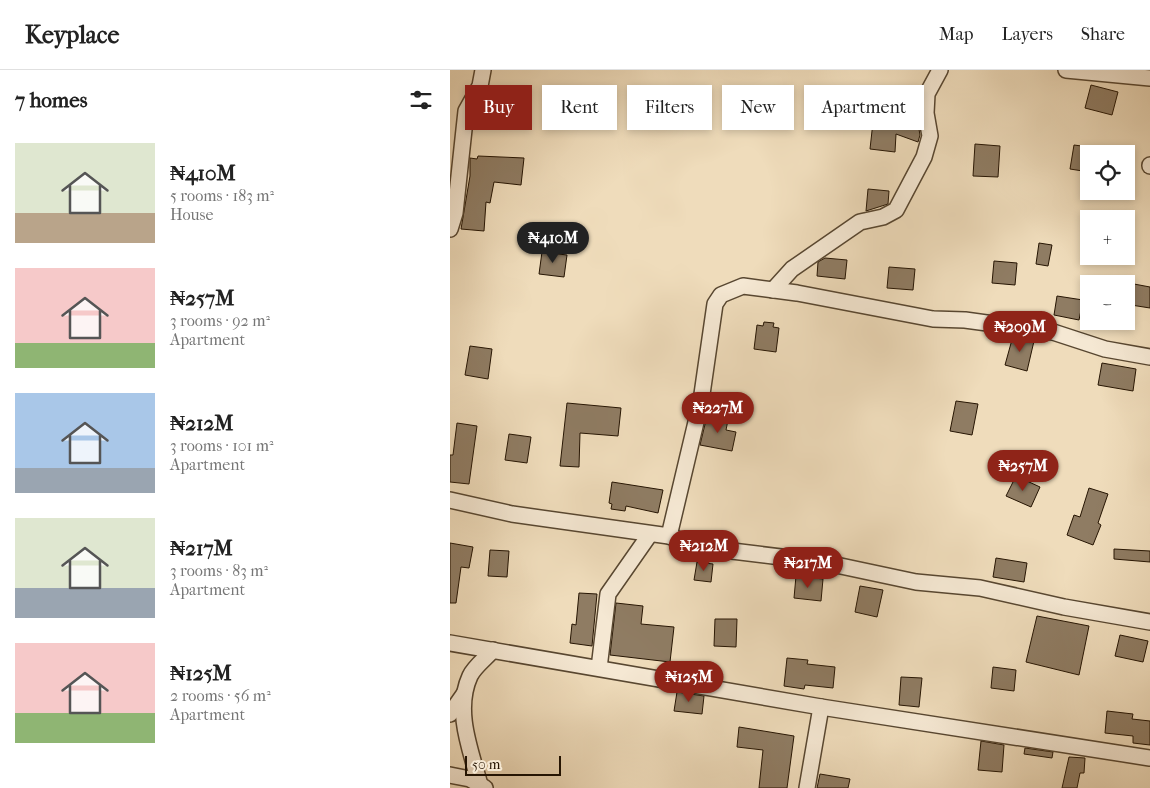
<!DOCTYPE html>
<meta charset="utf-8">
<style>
:root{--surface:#fff;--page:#f6f6f6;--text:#222;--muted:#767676;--line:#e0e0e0;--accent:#8f2418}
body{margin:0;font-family:"IM FELL French Canon",serif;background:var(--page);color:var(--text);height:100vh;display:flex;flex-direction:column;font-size:19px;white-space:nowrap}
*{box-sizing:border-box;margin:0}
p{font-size:16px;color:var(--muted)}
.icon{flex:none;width:28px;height:28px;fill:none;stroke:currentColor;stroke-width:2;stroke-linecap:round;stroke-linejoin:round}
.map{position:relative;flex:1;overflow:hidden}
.panel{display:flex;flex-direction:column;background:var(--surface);width:450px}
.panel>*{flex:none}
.banner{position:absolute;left:15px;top:15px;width:475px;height:45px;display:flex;gap:10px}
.tools{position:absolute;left:630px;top:75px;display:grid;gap:10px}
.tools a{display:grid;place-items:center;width:55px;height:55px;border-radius:0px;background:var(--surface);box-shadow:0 2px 8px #0003;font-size:25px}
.scale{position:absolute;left:15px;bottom:12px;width:96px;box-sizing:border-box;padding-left:5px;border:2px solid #261503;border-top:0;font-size:14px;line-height:18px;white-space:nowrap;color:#261503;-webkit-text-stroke:4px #f5e8d3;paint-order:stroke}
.price{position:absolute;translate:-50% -42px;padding:0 11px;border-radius:18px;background:var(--accent);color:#fff;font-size:16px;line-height:32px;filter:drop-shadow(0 1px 2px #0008)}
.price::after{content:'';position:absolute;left:50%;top:30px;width:15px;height:11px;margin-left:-8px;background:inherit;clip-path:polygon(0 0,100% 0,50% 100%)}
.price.current{background:#222;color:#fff}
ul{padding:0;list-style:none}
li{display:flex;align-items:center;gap:15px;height:125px;padding:0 15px}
li span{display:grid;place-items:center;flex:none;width:140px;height:100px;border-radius:0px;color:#555}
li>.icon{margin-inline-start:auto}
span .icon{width:60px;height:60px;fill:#fffc;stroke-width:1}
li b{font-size:21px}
h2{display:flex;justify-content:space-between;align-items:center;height:60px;padding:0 15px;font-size:21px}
.tag{padding:0 18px;border-radius:0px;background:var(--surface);box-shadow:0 2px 8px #0003;font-size:18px;line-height:45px}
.tag.current{background:var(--accent);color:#fff}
header{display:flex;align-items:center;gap:30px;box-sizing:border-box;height:70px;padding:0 25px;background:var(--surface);border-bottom:1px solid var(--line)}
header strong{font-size:24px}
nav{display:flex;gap:28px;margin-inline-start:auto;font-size:18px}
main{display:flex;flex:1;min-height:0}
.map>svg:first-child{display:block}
.building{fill:#8f7c63;stroke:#261503}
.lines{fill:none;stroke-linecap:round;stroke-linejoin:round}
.minor-casing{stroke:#584731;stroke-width:18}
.minor{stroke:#f5e8d3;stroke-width:15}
</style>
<header>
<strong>Keyplace</strong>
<nav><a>Map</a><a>Layers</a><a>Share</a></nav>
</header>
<main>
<section class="panel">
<h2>7 homes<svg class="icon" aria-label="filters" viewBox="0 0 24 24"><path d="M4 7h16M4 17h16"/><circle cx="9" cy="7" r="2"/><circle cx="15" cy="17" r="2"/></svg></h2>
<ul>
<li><span style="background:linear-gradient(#dfe7d0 70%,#b9a48a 0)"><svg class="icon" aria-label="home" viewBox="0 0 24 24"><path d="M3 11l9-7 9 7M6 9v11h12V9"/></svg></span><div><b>₦410M</b><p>5 rooms · 183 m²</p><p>House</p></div></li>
<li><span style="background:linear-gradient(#f6c9c9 75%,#8fb573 0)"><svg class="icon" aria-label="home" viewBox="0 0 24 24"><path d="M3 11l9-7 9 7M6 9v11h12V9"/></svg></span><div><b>₦257M</b><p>3 rooms · 92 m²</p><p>Apartment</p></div></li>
<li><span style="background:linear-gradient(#a9c7e8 75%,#9aa5b1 0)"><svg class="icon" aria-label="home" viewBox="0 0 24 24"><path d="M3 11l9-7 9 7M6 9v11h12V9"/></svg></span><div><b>₦212M</b><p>3 rooms · 101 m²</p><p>Apartment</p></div></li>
<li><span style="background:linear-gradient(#dfe7d0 70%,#9aa5b1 0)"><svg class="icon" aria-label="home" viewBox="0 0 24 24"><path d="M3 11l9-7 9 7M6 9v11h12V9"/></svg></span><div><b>₦217M</b><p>3 rooms · 83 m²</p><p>Apartment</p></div></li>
<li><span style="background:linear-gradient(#f6c9c9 70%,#8fb573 0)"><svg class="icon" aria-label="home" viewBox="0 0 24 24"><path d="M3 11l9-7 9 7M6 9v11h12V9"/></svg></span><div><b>₦125M</b><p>2 rooms · 56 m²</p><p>Apartment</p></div></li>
</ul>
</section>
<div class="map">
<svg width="700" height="718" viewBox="0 0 700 718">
<rect width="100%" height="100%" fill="#efdcbb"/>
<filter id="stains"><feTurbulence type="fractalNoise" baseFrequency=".004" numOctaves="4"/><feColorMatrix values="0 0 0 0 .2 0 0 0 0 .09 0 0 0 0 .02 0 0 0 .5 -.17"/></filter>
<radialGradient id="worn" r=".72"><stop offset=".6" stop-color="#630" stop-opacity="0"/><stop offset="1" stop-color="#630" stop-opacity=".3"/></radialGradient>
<g class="building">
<polygon points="641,15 668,22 662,45 635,38"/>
<polygon points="425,34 449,36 448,42 467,48 470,65 468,72 446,64 445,82 420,79"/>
<polygon points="525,74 550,76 548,107 523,106"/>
<polygon points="624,75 639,77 639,102 620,99"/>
<polygon points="28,86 74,88 71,115 44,112 40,133 36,132 34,161 11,159 20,106 20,88 27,89"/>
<polygon points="418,119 439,121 438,134 416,141"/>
<polygon points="589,173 602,175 598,196 586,194"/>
<polygon points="92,182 117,185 114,207 89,204"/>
<polygon points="375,188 397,190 395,209 367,206 368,192"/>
<polygon points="544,191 567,193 565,215 542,213"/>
<polygon points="439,197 465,199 463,220 437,218"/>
<polygon points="684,214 700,217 700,238 681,235"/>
<polygon points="607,226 633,230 629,250 604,245"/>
<polygon points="314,252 324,253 323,257 329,258 326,282 304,279 307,255 313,256"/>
<polygon points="563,266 584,271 577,301 555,295"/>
<polygon points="20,276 42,279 38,309 15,305"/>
<polygon points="652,293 686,299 683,321 648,315"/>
<polygon points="506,331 528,334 522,365 500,361"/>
<polygon points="117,333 171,338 168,366 130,363 129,397 110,396"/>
<polygon points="257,346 278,350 276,360 286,362 282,381 250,375"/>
<polygon points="7,353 27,356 19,414 0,412 0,385 3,385"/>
<polygon points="59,364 81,367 77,393 55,390"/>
<polygon points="566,406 590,417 581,437 556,426"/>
<polygon points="162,412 213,420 208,443 176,436 175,441 161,439 162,434 159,433"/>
<polygon points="639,418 658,424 648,453 651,455 643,475 617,465 624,445 630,447"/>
<polygon points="0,473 23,477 19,498 11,497 6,533 0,533"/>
<polygon points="664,479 700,481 700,492 664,489"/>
<polygon points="40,480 59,481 57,507 38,506"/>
<polygon points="546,488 577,493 574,512 543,507"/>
<polygon points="247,492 263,494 261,512 244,510"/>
<polygon points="346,506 373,509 371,531 344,528"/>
<polygon points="410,516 433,520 427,547 405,542"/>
<polygon points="129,523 147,524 142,576 120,573 122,554 126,555"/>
<polygon points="166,533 193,536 191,554 224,557 220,592 160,585"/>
<polygon points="587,546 639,556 629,605 576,592"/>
<polygon points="265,549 287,549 286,577 264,576"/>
<polygon points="670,565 698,571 693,592 665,586"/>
<polygon points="337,588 358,590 357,594 385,597 383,618 355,615 354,619 334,616"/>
<polygon points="543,597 566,600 564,621 541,618"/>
<polygon points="451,607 472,608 469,637 449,635"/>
<polygon points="227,622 254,626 252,644 224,641"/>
<polygon points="657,641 683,644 682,649 700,651 700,675 683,673 683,666 655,663"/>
<polygon points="289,657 344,666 337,718 309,718 313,680 287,677"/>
<polygon points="531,671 554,675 552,702 528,700"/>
<polygon points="575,678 603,682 602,688 574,684"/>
<polygon points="619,687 635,688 634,703 630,703 627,718 612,718"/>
<polygon points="370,704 400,709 398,718 367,718"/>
</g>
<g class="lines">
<g class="minor-casing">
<g id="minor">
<polyline points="616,0 700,8"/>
<polyline points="700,95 700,96"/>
<polyline points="0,159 5,143 16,41 30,16 33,0"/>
<polyline points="323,220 342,199 410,152 433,147 446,140 474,87 480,66 476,43 477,24 490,0"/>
<polyline points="0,430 62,444 219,466 249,477 372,492 466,512 530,518 614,537 700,552"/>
<polyline points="219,466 251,331 265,234 271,225 293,216 347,223 483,249 515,250 603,262 655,279 700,287"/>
<polyline points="0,573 371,637 700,688"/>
<polyline points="149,598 158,524 200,464"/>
<polyline points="0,644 14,624"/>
<polyline points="0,705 20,709 35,718"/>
<path d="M 30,715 C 21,681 4,641 20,606 C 24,597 36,588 43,580"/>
<polyline points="357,718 371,637"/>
</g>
</g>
<use href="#minor" class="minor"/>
</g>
<rect width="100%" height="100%" filter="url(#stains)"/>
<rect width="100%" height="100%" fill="url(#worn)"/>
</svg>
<div class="tools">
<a><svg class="icon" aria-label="locate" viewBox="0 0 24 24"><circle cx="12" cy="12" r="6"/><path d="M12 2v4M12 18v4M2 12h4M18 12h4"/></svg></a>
<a>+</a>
<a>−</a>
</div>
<div class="scale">50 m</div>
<b class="price current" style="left:103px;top:194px">₦410M</b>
<b class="price" style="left:570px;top:283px">₦209M</b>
<b class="price" style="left:268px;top:364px">₦227M</b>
<b class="price" style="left:573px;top:422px">₦257M</b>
<b class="price" style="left:254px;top:502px">₦212M</b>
<b class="price" style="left:358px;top:519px">₦217M</b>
<b class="price" style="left:239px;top:633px">₦125M</b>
<div class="banner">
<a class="tag current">Buy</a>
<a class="tag">Rent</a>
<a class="tag">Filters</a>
<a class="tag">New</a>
<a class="tag">Apartment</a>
</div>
</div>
</main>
